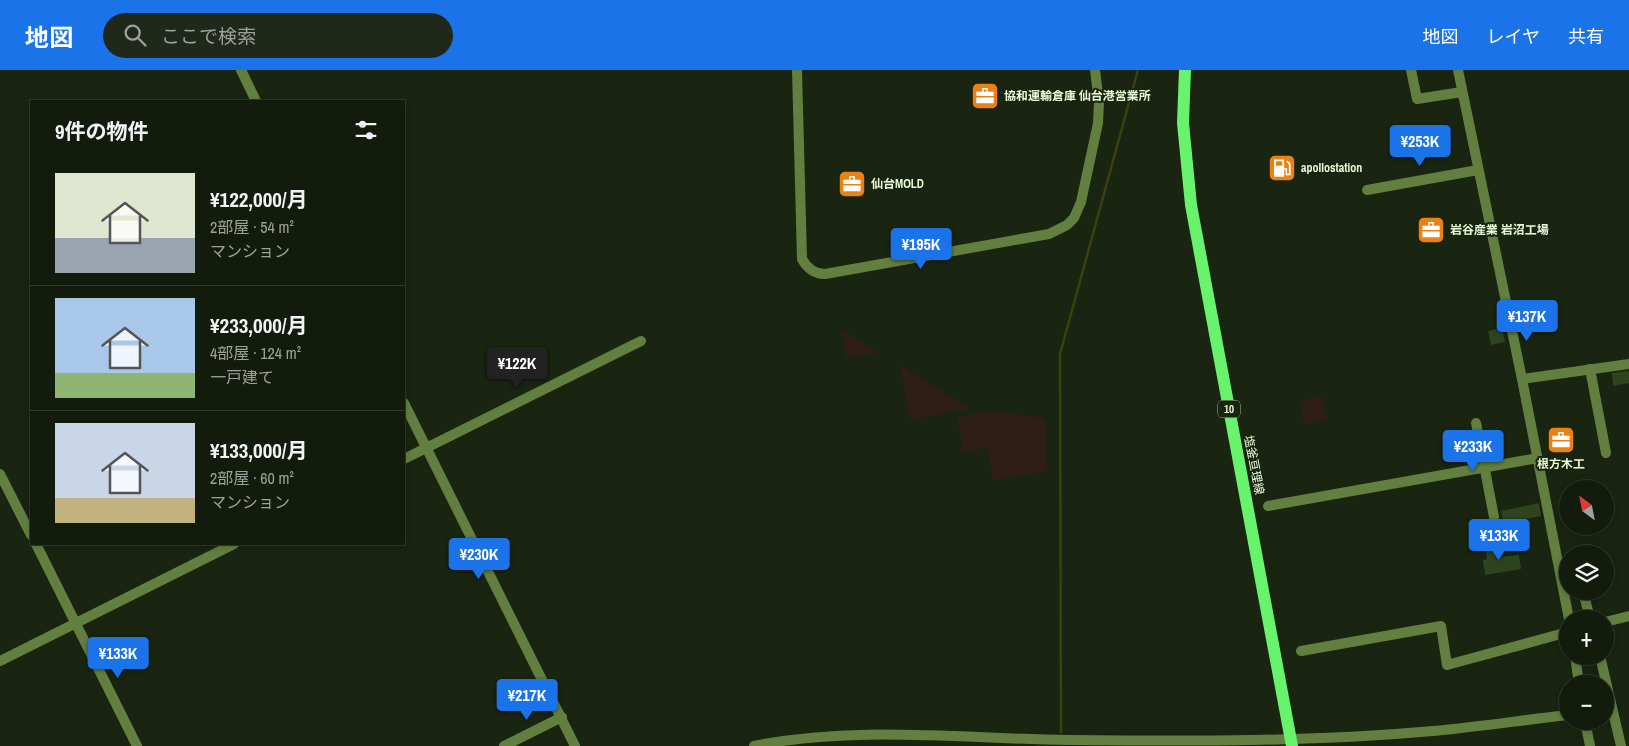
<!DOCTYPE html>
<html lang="ja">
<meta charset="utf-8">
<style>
:root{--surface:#131b0d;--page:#20281b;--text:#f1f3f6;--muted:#9da19d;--line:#32392e;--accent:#1a73e8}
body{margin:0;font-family:"Archivo Narrow","Noto Sans JP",sans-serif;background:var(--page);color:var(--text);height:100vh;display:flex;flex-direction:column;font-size:19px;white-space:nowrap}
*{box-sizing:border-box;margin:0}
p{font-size:16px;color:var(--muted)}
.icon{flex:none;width:28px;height:28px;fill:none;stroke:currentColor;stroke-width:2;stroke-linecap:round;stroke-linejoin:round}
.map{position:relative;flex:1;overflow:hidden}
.sheet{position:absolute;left:30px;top:30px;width:375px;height:445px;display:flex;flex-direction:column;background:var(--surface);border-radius:0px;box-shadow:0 2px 8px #0003,0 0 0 1px var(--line)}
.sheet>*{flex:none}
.needle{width:32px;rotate:328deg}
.fabs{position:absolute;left:1559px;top:410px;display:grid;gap:10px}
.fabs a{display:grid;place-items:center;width:55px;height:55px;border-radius:50%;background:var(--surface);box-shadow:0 2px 8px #0003,0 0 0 1px var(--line);font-size:25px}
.price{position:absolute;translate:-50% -42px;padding:0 11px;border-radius:5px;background:var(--accent);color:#fff;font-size:16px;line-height:32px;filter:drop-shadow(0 1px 2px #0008)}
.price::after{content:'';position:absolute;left:50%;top:30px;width:15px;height:11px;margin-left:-8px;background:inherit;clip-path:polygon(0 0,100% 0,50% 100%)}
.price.selected{background:#222;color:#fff}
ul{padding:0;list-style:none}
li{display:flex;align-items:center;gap:15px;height:125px;padding:0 25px}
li+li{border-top:1px solid var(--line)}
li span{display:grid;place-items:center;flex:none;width:140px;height:100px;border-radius:0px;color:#555}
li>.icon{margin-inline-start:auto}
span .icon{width:60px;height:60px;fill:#fffc;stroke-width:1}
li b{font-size:21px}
h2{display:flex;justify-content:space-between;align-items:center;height:60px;padding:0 25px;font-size:21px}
header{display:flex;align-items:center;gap:30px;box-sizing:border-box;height:70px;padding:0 25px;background:var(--accent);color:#fff}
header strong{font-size:24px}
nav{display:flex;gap:28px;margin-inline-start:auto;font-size:18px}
.search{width:350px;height:45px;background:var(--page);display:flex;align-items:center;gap:12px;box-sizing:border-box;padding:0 18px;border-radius:28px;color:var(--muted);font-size:19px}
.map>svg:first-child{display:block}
.green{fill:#2e1e14}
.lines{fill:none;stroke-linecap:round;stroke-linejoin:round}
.stream{stroke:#3d400e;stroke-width:2.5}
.building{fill:#2d441e}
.minor{stroke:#637f40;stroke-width:10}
.tertiary{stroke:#637f40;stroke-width:10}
.primary{stroke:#67f36c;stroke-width:12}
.labels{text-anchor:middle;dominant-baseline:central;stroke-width:4;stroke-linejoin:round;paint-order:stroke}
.shield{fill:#192411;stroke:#abbb9c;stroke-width:1}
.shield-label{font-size:11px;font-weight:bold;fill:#e9fcd7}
.poi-label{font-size:12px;font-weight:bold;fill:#e9fcd7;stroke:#192411;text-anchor:start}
.street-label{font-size:12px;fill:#e9fcd7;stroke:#192411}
</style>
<header>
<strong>地図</strong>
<div class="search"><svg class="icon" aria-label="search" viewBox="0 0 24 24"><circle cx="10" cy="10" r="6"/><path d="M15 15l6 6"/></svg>ここで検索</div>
<nav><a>地図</a><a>レイヤ</a><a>共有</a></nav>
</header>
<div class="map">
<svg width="1629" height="676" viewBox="0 0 1629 676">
<rect width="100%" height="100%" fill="#192411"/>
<g class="green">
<polygon points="842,260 878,282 846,288"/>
<polygon points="900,295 970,339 909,350"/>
<polygon points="1322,325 1327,350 1304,354 1300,331"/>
<polygon points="990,341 1046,348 1047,401 993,411 987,378 963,382 957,347"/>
</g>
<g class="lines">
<polyline class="stream" points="1061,662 1060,284 1138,0"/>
</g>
<g class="building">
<polygon points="1502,258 1505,272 1491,275 1488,261"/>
<polygon points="1629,301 1629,313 1613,316 1612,303"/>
<polygon points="1539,433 1541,446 1503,453 1501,441"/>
<polygon points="1500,473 1502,487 1519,485 1521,499 1485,505 1483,490 1487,489 1485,475"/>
</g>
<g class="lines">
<g class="minor">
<polyline points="1411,0 1417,29 1462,22"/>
<polyline points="1367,120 1478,100"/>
<polyline points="1590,299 1606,383"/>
<polyline points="1522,309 1629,294"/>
<polyline points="1476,353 1494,447"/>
<polyline points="404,389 641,271"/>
<polyline points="0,404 31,465"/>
<polyline points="1268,436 1538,388"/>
<polyline points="36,474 137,676"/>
<polyline points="1583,521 1590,549"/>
<polyline points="1605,552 1629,546"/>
<polyline points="1301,581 1441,556 1447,595 1568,562"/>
<polyline points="1600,586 1621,676"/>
<polyline points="0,591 234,474"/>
</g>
<g class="tertiary">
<polyline points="241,0 256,31"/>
<path d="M 797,0 L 802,189 C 807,198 814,204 825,204 L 1049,164 L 1067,155 L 1074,148 L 1081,132 L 1098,53 L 1099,32 L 1095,0"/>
<polyline points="1458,0 1522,309 1569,549"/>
<polyline points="404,333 575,676"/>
<polyline points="1575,586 1579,614"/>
<polyline points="1585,651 1590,676"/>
<polyline points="504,676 562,647"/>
<path d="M 754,676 C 857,655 964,669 1069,670 C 1190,671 1312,672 1433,661 C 1478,657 1523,650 1568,645"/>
</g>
<polyline class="primary" points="1185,0 1183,53 1191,135 1292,676"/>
</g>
<defs>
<g id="office-square" transform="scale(1.4375)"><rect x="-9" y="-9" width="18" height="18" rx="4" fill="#ec8113" stroke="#192411"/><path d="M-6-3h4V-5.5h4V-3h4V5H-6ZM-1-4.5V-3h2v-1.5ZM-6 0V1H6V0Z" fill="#fff"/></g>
<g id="fuel-square" transform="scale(1.4375)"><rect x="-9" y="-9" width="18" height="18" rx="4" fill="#ec8113" stroke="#192411"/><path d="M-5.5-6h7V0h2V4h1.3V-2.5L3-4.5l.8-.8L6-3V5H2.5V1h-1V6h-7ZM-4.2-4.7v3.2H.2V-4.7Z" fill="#fff"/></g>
</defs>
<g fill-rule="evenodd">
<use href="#office-square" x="985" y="26"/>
<use href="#fuel-square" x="1282" y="98"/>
<use href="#office-square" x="852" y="114"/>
<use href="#office-square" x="1431" y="160"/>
<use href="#office-square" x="1561" y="370"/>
</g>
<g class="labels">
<rect class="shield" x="1218" y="330.5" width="22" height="17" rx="4"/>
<g class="shield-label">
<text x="1229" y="339">10</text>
</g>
<g class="poi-label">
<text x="1004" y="26">協和運輸倉庫 仙台港営業所</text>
<text x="1301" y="98">apollostation</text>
<text x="871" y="114">仙台MOLD</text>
<text x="1450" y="160">岩谷産業 岩沼工場</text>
<text x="1561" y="394" text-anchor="middle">根方木工</text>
</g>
<g class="street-label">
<text transform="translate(1254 395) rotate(79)">塩釜亘理線</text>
</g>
</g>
</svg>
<div class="fabs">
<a><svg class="needle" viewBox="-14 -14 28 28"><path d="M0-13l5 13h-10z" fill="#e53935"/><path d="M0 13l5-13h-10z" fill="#9da19d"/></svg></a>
<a><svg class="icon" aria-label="layers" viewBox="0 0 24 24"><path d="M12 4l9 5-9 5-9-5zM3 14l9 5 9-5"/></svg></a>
<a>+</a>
<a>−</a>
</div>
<b class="price" style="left:1420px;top:97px">¥253K</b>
<b class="price" style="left:921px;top:200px">¥195K</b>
<b class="price" style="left:1527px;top:272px">¥137K</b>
<b class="price selected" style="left:517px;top:319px">¥122K</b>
<b class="price" style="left:1473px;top:402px">¥233K</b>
<b class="price" style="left:1499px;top:491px">¥133K</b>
<b class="price" style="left:479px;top:510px">¥230K</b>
<b class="price" style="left:118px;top:609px">¥133K</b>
<b class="price" style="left:527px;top:651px">¥217K</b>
<section class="sheet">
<h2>9件の物件<svg class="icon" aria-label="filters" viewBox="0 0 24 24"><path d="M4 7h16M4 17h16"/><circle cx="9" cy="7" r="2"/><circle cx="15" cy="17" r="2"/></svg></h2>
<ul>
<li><span style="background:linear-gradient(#dfe7d0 65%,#9aa5b1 0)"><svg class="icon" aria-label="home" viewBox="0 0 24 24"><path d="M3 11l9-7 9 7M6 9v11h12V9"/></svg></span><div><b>¥122,000/月</b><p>2部屋 · 54 m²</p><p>マンション</p></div></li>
<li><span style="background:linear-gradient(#a9c7e8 75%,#8fb573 0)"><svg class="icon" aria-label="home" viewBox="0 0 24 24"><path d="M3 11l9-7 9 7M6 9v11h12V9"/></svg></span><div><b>¥233,000/月</b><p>4部屋 · 124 m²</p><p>一戸建て</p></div></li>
<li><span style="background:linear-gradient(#c9d6e8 75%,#c2b280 0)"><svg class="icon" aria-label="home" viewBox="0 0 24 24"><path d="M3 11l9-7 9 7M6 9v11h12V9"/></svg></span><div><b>¥133,000/月</b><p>2部屋 · 60 m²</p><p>マンション</p></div></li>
</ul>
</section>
</div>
